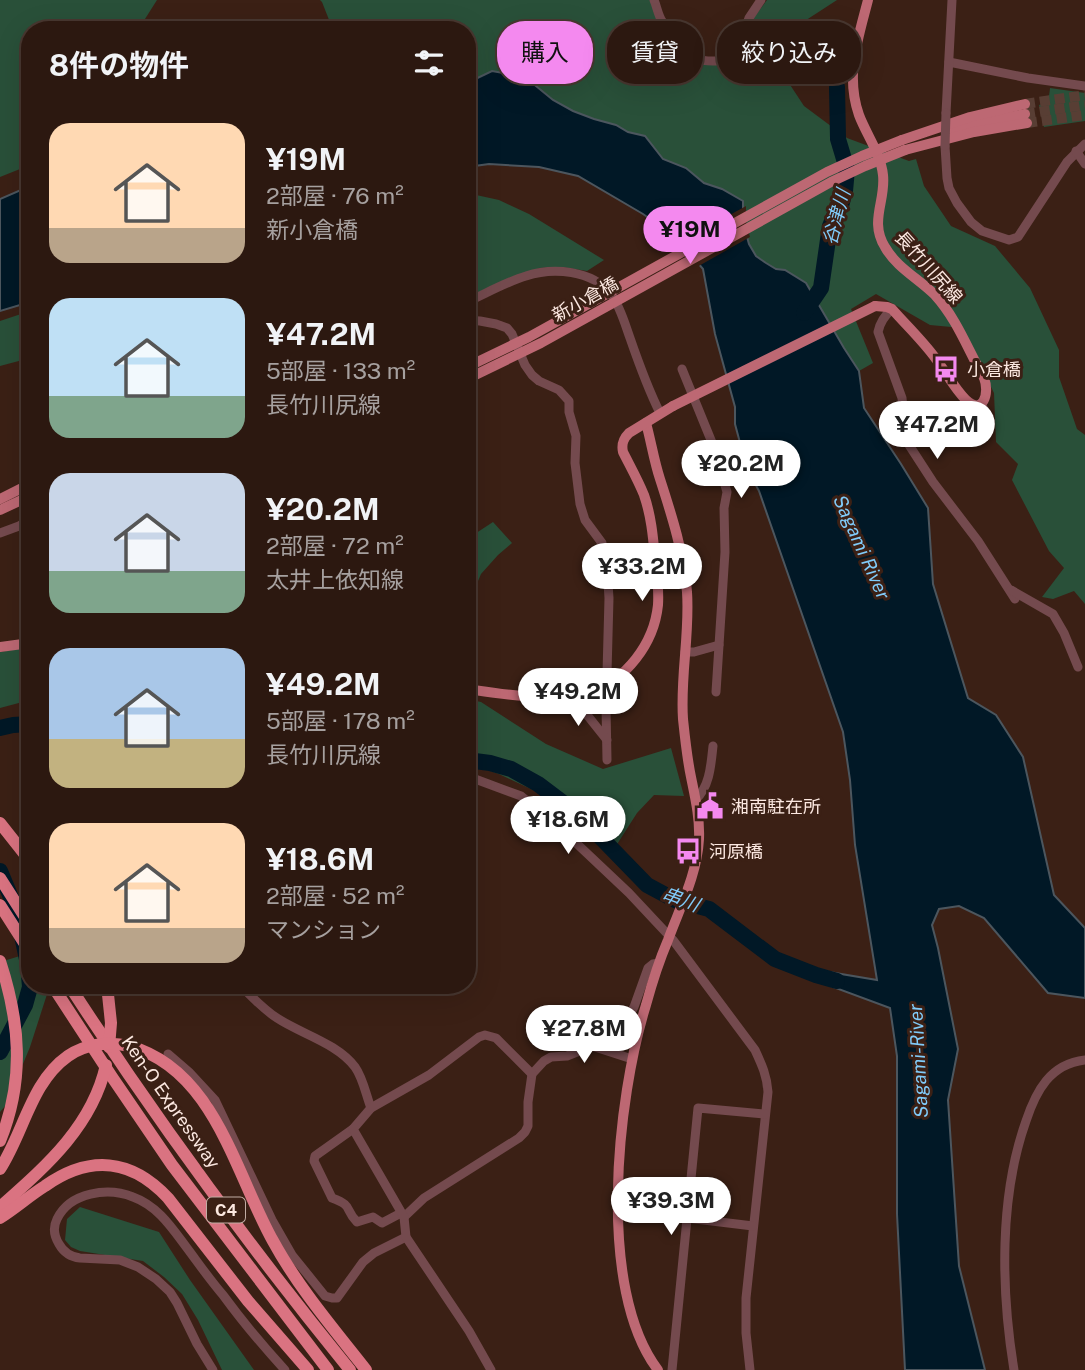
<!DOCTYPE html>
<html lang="ja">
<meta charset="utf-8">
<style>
:root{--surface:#2c1810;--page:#38251e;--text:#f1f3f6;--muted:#a6a09f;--line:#483730;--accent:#f489ef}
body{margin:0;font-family:"Public Sans","Noto Sans JP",sans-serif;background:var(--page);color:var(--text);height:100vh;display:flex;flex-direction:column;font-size:26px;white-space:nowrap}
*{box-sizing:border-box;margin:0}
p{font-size:23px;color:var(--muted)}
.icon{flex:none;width:38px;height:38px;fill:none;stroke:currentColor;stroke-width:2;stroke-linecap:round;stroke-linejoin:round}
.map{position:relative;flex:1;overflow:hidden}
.details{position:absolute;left:21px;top:21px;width:455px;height:973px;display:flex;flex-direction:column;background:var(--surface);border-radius:28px;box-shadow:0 7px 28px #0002,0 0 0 2px var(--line)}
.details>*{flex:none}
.guide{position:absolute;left:497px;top:21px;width:483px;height:63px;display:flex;gap:14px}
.price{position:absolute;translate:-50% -60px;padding:0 16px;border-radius:24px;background:#fff;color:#222;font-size:23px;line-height:46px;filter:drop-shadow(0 2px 4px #0008)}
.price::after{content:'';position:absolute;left:50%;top:42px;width:21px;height:16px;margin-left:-10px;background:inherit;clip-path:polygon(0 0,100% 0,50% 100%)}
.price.active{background:var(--accent);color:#111}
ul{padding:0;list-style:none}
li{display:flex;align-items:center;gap:21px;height:175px;padding:0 28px}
li span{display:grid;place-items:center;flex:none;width:196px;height:140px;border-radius:21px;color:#555}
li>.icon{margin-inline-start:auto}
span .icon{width:84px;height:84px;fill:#fffc;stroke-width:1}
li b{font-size:30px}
h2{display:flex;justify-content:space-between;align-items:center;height:84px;padding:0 28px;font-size:30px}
.tag{padding:0 24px;border-radius:28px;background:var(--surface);box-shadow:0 7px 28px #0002,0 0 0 2px var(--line);font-size:24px;line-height:63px}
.tag.active{background:var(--accent);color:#111}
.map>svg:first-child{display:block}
.green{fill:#295039}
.water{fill:#011826;stroke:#4c565e;stroke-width:2}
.pier{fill:#3b2015}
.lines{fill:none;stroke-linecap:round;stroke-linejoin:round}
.river{stroke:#011826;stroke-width:16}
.major-tunnel{stroke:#583e34;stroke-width:10;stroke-dasharray:10 5;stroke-linecap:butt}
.minor{stroke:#744a4e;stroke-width:9}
.major{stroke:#bd6873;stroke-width:10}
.highway{stroke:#da7381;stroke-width:12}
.minor-bridge{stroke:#744a4e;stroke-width:9}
.major-bridge{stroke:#bd6873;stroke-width:10}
.labels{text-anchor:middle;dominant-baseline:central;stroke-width:6;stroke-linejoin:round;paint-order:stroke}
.shield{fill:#3b2015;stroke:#c2aca4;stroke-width:2}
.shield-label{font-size:16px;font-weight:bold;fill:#fce8e1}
.street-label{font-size:18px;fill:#fce8e1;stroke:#3b2015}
.poi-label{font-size:18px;fill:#fce8e1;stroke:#3b2015;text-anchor:start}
.water-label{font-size:19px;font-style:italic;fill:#80cbf9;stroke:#3b2015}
</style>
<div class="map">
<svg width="1085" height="1370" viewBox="0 0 1085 1370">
<rect width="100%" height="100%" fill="#3b2015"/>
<g class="green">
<polygon points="0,0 157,0 138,30 30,30 30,165 0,177"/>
<polygon points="320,0 651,0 662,31 684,51 705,65 737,64 741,59 752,20 767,0 837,0 797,26 786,41 780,42 777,52 777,65 804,106 847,138 909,161 916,159 924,186 951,226 995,246 1030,288 1059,350 1059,377 1077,429 1085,435 1085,604 1074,591 1053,599 1042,597 1064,568 1049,551 1012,480 1018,464 996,442 994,393 962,328 930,325 876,294 851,309 873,363 859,371 844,348 806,283 785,270 776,269 766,263 756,256 749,244 743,222 722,189 704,183 686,168 663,159 645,136 628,132 616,125 594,119 573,111 553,100 538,87 492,71 467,83 467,30 333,30 322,2"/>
<path d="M 1050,88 L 1085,93 L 1085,121 L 1044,127 L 1039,105 C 1049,103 1049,97 1050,88 Z"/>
<polygon points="467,193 499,200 529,214 604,260 587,271 562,267 540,268 467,298"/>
<polygon points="30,311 30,358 0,366 0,321"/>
<polygon points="493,522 512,543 498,555 481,574 469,602 467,601 467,539"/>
<polygon points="30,647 30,700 0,708 0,652"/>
<polygon points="467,699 481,702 546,744 603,769 671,748 684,796 654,795 637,813 614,849 546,796 499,774 467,763"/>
<polygon points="30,953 30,985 50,985 30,1047 6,1105 0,1112 0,962"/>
<polygon points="80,1207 159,1232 190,1280 254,1370 222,1370 198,1320 182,1294 164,1277 143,1261 80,1251 71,1247 65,1240 67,1219"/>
</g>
<g class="water">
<polygon points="492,71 525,77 553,100 573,111 594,119 616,125 628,132 645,136 663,159 686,168 704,183 722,189 743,201 743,222 749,244 756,256 766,263 776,269 785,270 806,283 844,348 859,371 864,408 901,464 928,508 933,584 968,698 996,715 1023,757 1054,895 1085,928 1085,998 1048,993 984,918 959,906 939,909 932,925 938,948 958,1049 948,1100 959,1266 985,1370 905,1370 897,1214 897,1056 890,1008 814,980 817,970 877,980 855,845 850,780 843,732 759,491 747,469 735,424 735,407 715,334 703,269 677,238 643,214 578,176 539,167 489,164 467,167 467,83"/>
<polygon points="30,186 30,302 0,311 0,199"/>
</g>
<polygon class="pier" points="746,206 746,221 750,237 697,267 677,244"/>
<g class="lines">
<g class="river">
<polyline points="804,313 821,288 830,226 835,214 841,206 845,191 847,169 838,139 837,87"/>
<polyline points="0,728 13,725 30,724"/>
<polyline points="467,760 490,763 511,769 538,784 579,815 647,885 675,900 709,909 775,959 816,975 837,981"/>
<polyline points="0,871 17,912 28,964 30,987 25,1005 0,1052"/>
</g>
<g class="major-tunnel">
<polyline points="1025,104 1085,95"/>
<polyline points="1025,114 1085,105"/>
<polyline points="1027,123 1085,115"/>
</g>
<g class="minor">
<path d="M 654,0 C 657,7 658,15 662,21 C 668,32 685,52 696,58 C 706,63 725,61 735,58 L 749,18 L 761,0"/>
<polyline points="949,62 1028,78 1085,86"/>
<polyline points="946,113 952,0"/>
<polyline points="945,146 947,178 949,188 957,203 971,222 982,231 1009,240 1018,237 1067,162 1085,144"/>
<polyline points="1076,151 1085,164"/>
<path d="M 467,302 C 487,293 506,282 526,276 C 553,267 592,270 611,294 C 620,306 625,324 630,338 C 639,364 648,389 660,413"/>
<path d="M 892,309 C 884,316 880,322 878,332 L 902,398 L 903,408 L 896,423 L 898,428 L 933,482 L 978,541 L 1015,599"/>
<polyline points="467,320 480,321 496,324 507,328 512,334 525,365 532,375 539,381 559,390 569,401 569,412 576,436 575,463 580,504 585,520 602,543 607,569 609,598 607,673 611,681"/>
<polyline points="682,369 713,445 727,492 724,508 725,552 716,692"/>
<polyline points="981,403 988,418 989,426"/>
<polyline points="0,533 19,526 30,519"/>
<polyline points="1011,590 1053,614 1064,633 1078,667"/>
<polyline points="685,652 694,652 719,645"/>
<polyline points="603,686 606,707 607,760"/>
<polyline points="572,696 607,740"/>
<path d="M 467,776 L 521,796 L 557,825 L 629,893 L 673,940 L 755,1050 C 762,1065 767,1076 768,1092 L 746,1298 L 746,1333 L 750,1370"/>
<path d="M 696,799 C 710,786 711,764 713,746"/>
<path d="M 240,985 C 252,997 263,1009 277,1018 C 301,1034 337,1043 355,1067 C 363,1078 366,1095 371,1108"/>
<polyline points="591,1030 617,1023 625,1020 630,1014 634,1007 648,968 653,964 659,963"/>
<polyline points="168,1054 190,1073 215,1100 272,1220 292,1255 325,1296 332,1298 337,1298 363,1262 374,1253 406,1237"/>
<path d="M 353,1129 L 315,1156 L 314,1161 L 332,1198 C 354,1206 344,1209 357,1222 L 373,1217 L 382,1223 L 401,1213"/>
<polyline points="404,1217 424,1198 519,1138 525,1132 528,1126 528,1102 532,1074 544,1061 551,1057 567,1056 592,1046 632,1059"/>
<polyline points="687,1218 753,1226"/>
<path d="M 213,1370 L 197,1344 L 177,1303 L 170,1292 L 156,1279 L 138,1267 L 120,1260 L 80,1258 C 71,1257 64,1253 59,1244 C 54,1236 53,1227 57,1219 C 70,1192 108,1187 133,1197 C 158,1206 172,1228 187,1248 C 199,1264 210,1280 223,1295 C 242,1321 263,1346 285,1370"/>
<polyline points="491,1370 469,1331 406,1237 404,1217 353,1129 371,1108 429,1075 479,1037 485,1035 496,1038 532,1074"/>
<polyline points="672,1370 698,1108 765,1114"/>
<path d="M 1014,1370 C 1001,1290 999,1197 1026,1121 C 1036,1091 1050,1064 1085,1060"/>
</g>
<g class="major">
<path d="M 868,0 C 858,39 845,75 859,115 C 866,134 881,154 883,175 C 886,201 869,221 885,247 C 896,267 919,279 935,295 C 957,319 968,350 984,378 C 990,393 983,416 966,400 C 954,388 946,372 936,359 C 923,341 907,326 892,309 L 887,307 L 875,306"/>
<polyline points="952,129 1025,114"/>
<polyline points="902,140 970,117 1025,104"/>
<polyline points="905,150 974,132 1027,123"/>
<path d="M 646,423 C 651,441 654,461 660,479 C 672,516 684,554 687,592 C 690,634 680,677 683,719 C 685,738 687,758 691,777 C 695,797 700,818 699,839 C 697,875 680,907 668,940 C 659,961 652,983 646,1005 C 617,1098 596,1289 658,1370"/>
<polyline points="0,499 30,484"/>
<polyline points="0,510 30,496"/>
<polyline points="0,647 30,643"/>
<path d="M 467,689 C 502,694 556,703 589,693 C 626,680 654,644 658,605 C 659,589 657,573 655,558 C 653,536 651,515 644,495 C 638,480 630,466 623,452 C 621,443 624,438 629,433 L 673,406"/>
</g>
<g class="highway">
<polyline points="0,823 30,861"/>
<polyline points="0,878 30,925"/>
<polyline points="0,905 30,952"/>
<path d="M 0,961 C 20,1022 25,1080 0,1141"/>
<polyline points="52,985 112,1077 172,1165 328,1370"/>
<path d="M 69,985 C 155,1118 250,1247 350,1370"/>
<polyline points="107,985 111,1023 109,1047"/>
<path d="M 0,1169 C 24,1132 31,1082 68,1056 C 85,1044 109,1041 129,1046 C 214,1069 235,1173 273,1241 C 298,1287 333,1328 366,1370"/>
<path d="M 0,1207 C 45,1167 92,1127 106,1065"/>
<path d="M 0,1218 C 16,1208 29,1196 45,1186 C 89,1155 131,1158 168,1198 L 248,1301 L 308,1370"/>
</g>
<polyline class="minor-bridge" points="945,146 946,113"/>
<g class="major-bridge">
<polyline points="467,367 529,337 827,172 862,156 902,140"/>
<polyline points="467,379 541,343 831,182 865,166 905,150"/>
<polyline points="673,406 875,306"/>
</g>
</g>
<defs>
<g id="bus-bare" transform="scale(2.1)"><path d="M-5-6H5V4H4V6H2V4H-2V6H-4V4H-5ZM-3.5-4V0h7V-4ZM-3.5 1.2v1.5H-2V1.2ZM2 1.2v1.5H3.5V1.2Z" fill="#f489ef" stroke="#3b2015" stroke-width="2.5" paint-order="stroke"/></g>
<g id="civic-bare" transform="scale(2.1)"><path d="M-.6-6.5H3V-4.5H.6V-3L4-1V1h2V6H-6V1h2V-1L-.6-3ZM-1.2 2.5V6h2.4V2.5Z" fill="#f489ef" stroke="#3b2015" stroke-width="2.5" paint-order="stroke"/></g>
</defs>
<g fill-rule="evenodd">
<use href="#bus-bare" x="946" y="369"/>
<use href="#civic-bare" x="710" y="806"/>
<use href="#bus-bare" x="688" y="851"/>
</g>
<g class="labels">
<rect class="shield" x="207" y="1197.5" width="38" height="25" rx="5"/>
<g class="shield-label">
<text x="226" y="1210">C4</text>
</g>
<g class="street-label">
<text transform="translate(929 267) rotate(48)">長竹川尻線</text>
<text transform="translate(585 299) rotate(-29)">新小倉橋</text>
<text transform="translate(171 1102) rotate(55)">Ken-O Expressway</text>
</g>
<g class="poi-label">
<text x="967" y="369">小倉橋</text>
<text x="731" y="806">湘南駐在所</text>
<text x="709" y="851">河原橋</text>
</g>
<g class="water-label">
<text transform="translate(836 217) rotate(-75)">谷津川</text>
<text transform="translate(862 547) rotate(66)">Sagami River</text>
<text transform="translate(681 899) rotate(20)">串川</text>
<text transform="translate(918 1061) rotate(-93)">Sagami-River</text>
</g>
</g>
</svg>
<b class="price active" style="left:690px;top:266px">¥19M</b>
<b class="price" style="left:937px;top:461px">¥47.2M</b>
<b class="price" style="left:741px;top:500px">¥20.2M</b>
<b class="price" style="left:642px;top:603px">¥33.2M</b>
<b class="price" style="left:578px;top:728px">¥49.2M</b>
<b class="price" style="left:568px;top:856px">¥18.6M</b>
<b class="price" style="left:584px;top:1065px">¥27.8M</b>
<b class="price" style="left:671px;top:1237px">¥39.3M</b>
<div class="guide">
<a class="tag active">購入</a>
<a class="tag">賃貸</a>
<a class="tag">絞り込み</a>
</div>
<section class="details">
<h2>8件の物件<svg class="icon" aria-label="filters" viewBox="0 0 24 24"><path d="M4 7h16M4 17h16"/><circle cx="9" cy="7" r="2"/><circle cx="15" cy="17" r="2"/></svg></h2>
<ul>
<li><span style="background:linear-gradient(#ffd9b3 75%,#b9a48a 0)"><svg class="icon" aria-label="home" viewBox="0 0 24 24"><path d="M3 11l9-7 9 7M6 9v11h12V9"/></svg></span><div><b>¥19M</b><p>2部屋 · 76 m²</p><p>新小倉橋</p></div></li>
<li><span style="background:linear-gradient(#bfe0f5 70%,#7fa58c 0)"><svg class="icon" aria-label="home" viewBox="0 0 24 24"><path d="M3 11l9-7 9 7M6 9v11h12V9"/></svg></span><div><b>¥47.2M</b><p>5部屋 · 133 m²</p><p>長竹川尻線</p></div></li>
<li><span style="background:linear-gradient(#c9d6e8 70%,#7fa58c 0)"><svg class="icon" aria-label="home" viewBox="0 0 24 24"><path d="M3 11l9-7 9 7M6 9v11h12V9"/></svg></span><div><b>¥20.2M</b><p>2部屋 · 72 m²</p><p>太井上依知線</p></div></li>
<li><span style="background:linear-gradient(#a9c7e8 65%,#c2b280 0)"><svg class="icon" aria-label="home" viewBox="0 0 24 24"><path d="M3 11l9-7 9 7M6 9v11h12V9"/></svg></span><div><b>¥49.2M</b><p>5部屋 · 178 m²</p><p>長竹川尻線</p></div></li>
<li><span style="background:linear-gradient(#ffd9b3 75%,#b9a48a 0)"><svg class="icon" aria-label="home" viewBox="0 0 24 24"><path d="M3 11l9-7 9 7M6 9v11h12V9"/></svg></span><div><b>¥18.6M</b><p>2部屋 · 52 m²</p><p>マンション</p></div></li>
</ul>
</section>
</div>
